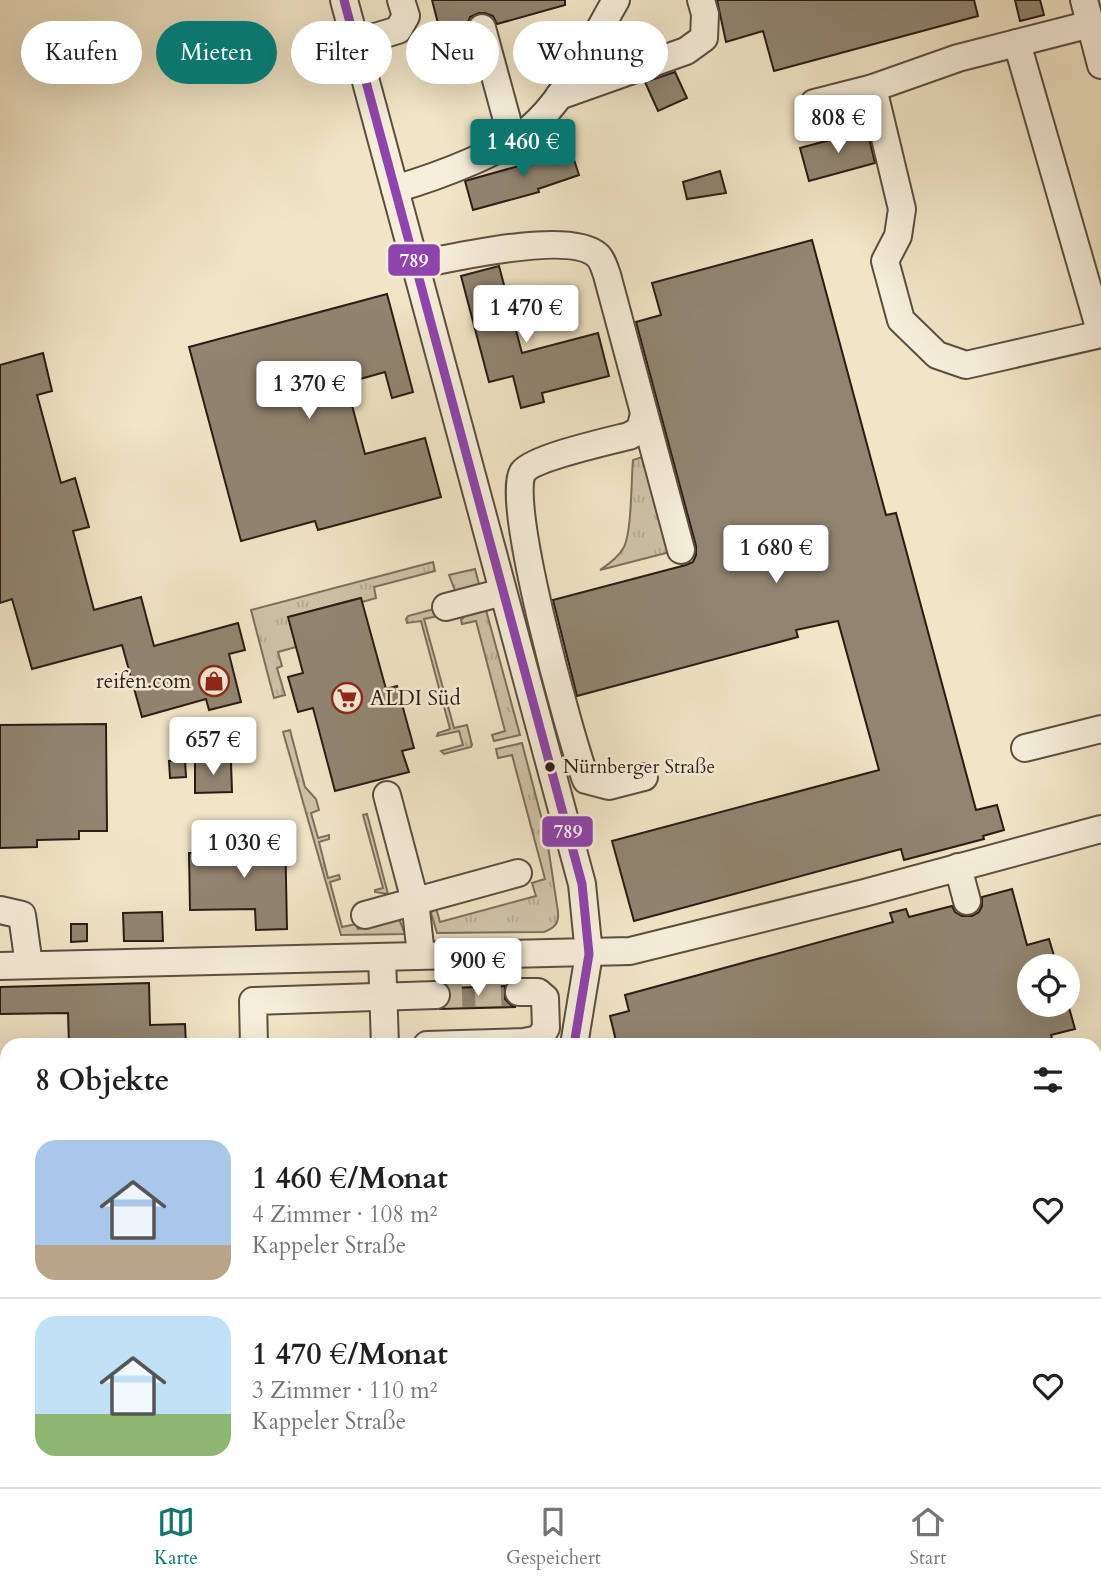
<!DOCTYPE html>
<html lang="de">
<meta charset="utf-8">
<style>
:root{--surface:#fff;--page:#f6f6f6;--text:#202124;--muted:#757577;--line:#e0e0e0;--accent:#0f766e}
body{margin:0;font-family:Cardo,serif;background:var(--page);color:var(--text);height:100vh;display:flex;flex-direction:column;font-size:26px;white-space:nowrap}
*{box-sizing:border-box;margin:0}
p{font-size:23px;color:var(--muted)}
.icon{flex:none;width:38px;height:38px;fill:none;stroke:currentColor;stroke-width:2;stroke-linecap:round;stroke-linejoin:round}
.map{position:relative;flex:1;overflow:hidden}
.drawer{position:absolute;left:0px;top:1038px;width:1102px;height:450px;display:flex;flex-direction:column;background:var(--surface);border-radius:21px 21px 0 0;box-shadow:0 7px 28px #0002}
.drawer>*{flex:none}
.hud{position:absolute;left:21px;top:21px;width:700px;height:63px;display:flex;gap:14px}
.tools{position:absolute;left:1017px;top:954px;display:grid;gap:14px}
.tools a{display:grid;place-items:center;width:63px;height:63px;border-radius:50%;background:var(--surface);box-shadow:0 7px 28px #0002;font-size:35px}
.price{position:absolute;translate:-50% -60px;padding:0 16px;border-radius:7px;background:#fff;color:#222;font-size:23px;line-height:46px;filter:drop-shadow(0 2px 4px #0008)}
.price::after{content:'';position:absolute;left:50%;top:42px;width:21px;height:16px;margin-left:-10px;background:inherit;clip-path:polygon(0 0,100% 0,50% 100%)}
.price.current{background:var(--accent);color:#fff}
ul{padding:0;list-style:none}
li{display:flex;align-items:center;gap:21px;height:175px;padding:0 35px}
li+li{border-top:2px solid var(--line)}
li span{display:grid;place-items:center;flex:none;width:196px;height:140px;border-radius:21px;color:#555}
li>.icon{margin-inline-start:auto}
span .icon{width:84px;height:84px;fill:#fffc;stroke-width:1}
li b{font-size:30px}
h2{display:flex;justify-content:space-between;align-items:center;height:84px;padding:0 35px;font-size:30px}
.tag{padding:0 24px;border-radius:32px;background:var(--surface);box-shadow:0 7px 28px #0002;font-size:24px;line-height:63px}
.tag.current{background:var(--accent);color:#fff}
.dock{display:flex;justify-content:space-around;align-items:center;height:98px;border-top:2px solid var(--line);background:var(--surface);font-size:19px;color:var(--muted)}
.dock a{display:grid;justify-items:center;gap:4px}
.dock .current{color:var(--accent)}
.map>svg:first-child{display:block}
.grass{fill:url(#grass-tufts);stroke:#7c705e;stroke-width:2}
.building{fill:#918571;stroke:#291c15;stroke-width:2}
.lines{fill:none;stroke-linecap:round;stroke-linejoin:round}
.minor-tunnel{stroke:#c9bda3;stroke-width:26;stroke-dasharray:26 13;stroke-linecap:butt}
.minor-casing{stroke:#5b4e41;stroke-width:30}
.minor{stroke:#f6eeda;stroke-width:26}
.bus-1-casing{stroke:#f6eeda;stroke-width:14}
.bus-1{stroke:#8e44ad;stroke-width:9}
.bus-dot{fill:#291c15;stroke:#f6eeda;stroke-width:2.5}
.labels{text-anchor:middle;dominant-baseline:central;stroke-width:5;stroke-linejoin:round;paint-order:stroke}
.bus-label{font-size:19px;fill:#291c15;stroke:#f6eeda;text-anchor:start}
.poi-label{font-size:21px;fill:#291c15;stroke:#f6eeda;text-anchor:end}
.line-badge{stroke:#f6eeda;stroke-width:2.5}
.badge-label{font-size:19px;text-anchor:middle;font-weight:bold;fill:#fff}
</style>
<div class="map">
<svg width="1101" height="1487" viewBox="0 0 1101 1487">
<defs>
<pattern id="grass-tufts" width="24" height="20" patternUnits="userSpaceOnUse" patternTransform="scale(1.75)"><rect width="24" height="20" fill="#cfc3a8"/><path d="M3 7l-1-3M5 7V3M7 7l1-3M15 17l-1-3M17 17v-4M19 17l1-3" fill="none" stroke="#b2a790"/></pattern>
</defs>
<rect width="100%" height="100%" fill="#f1e5c6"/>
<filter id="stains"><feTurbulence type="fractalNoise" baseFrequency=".00286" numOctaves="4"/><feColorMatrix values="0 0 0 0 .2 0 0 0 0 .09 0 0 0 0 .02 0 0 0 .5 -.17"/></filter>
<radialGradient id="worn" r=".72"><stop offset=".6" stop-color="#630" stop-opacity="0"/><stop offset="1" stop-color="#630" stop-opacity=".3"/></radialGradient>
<g class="grass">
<path d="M 646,456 L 670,552 L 600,570 C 609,564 619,557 624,547 C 632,530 631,481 633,460 Z"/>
<polygon points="433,562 435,571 374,587 376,598 362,602 360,598 289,617 296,647 278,652 282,666 277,668 285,695 274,698 251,610"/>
<polygon points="475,569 480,588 456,593 449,575"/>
<polygon points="434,609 438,616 424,619 454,728 467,725 472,745 471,747 444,754 441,751 463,745 459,731 437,736 438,733 450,729 421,621 407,623 406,619 408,616"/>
<polygon points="486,610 520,735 494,741 492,735 505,731 476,621 462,624 461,620 465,616"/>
<polygon points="290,730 305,787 316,799 319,810 311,813 318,838 329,835 329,839 319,842 328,878 339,875 340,879 330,882 342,927 356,924 358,929 399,919 405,934 341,935 283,732"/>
<path d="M 522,743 L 547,839 L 558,912 C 559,923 555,928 544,932 L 437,933 L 431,913 L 434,909 L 436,908 L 440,922 L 536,896 L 532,883 L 545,879 L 512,755 L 498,758 L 496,749 Z"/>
<polygon points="367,814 388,894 375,892 375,890 383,888 363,815"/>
<polygon points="511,1480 601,1481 608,1487 510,1487"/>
</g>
<g class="building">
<polygon points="432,0 565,0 565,5 497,24 493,16 485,13 479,13 470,17 467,25 467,32 442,39"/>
<polygon points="717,0 974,0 978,16 774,71 763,31 726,42"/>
<polygon points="1015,0 1040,0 1044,15 1020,21"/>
<polygon points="675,72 687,98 658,111 645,82"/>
<polygon points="867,130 875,163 809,181 800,148"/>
<polygon points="568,141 579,175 538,189 539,192 473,210 465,181 554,156 550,146"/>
<polygon points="720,171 726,193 687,199 683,182"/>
<polygon points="812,240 886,515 896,513 976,810 997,805 1004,830 983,836 984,839 904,860 901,849 634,921 612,841 879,770 838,621 796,630 798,637 577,696 553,600 686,565 693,562 696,555 696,546 636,322 661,315 652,283"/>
<polygon points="499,266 522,353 598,333 609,376 542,393 544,402 521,408 513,376 489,382 461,276"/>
<polygon points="387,294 413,392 392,398 385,372 346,383 365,454 425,438 441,497 318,530 315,521 241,541 189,347"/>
<polygon points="43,353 52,391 37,395 61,483 75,478 89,527 73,531 94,610 141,597 154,646 238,623 245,650 229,654 241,702 209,710 206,699 142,717 122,645 32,669 12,599 0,603 0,365"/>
<polygon points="361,598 386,689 397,686 414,748 402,751 409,772 335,791 313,708 298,712 288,677 303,673 288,617"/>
<polygon points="106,724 107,831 79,831 79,839 37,840 37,847 0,848 0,725"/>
<polygon points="185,760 186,777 170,778 169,761"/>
<polygon points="195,762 231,762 232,792 195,793"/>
<polygon points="285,829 287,929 256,930 255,909 190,910 189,853 254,852 253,830"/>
<polygon points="1012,889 1027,945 1049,939 1057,966 1029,966 1029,1004 1068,1004 1075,1029 1051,1035 1054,1045 617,1045 610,1016 629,1011 625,995 893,922 890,913 906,909 909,917 952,906 955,912 962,916 972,916 979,912 982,906 982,897"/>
<polygon points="162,912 163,941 124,941 123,913"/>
<polygon points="71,924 87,924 87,941 71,942"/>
<polygon points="149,983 150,1025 185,1024 186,1045 69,1045 68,1013 0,1014 0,987"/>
<polygon points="505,986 505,999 511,1005 516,1007 441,1009 450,1002 450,988"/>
</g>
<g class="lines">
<polyline class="minor-tunnel" points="436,995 519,992"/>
<g class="minor-casing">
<g id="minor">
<polyline points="344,0 582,884 589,954 574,1045"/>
<polyline points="1084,0 1101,65"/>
<polyline points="482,28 507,120 509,145"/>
<polyline points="355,43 398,30 406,16 401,0"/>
<polyline points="1017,43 1101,334"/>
<polyline points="873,88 902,209 898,236 885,261 901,320 937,355 966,365 1101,334"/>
<polyline points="559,96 686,51 704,38 705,14 701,0"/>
<polyline points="814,103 873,88 958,58 1091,24"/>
<path d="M 395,189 C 436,177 509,151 538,121 C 569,91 594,38 616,0"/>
<path d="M 416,265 C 452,258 569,230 597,255 C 602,259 605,269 607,275 L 681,550"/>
<polyline points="446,607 503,592"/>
<polyline points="1025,748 1101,729"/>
<path d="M 644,777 L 609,786 L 586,780 C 571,740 504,500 523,472 C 533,458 609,441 629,436 L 640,430 L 644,414"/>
<polyline points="387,795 415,901 421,955"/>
<polyline points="958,867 967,901"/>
<polyline points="0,910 22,915 29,965"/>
<polyline points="365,915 518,873"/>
<polyline points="382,957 385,1045"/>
<polyline points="0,966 630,951 864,893 1101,829"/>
<polyline points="254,1045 253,1001 436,995"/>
<polyline points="427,1045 524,1042 539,1039 546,1028 545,998 538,992 519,992"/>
<polyline points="1096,1112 1101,1111"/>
<polyline points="1096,1191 1101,1191"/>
<polyline points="0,1308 7,1308"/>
<polyline points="1096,1458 1101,1458"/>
<polyline points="61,1480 62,1487"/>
<polyline points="626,1480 633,1487"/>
<polyline points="489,1487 490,1480"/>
<polyline points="847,1487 852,1480"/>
</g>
</g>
<use href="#minor" class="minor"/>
<g class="bus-1-casing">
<polyline id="bus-1" points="344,0 582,884 589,954 574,1045"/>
</g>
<use href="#bus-1" class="bus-1"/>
</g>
<defs>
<g id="shop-ring" transform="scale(1.575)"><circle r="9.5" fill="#f6eeda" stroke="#8f2418" stroke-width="1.5"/><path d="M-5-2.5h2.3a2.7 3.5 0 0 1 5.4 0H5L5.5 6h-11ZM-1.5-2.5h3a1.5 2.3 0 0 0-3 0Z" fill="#8f2418"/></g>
<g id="supermarket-ring" transform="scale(1.575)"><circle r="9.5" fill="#f6eeda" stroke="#8f2418" stroke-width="1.5"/><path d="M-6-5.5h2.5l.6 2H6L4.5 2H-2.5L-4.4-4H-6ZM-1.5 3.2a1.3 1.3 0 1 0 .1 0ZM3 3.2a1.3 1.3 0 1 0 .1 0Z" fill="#8f2418"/></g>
</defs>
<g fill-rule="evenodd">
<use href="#shop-ring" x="214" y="681"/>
<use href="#supermarket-ring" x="347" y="698"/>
</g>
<circle class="bus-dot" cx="550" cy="767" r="6"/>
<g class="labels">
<g class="bus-label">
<text x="563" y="767">Nürnberger Straße</text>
</g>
<g class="poi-label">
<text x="191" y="681">reifen.com</text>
<text x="370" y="698" text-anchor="start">ALDI Süd</text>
</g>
</g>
<g class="line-badge">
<rect x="387" y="243" width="54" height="34" rx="7" fill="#8e44ad"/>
<rect x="541" y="815" width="53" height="33" rx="7" fill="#8e44ad"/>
</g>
<g class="badge-label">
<text x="414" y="267">789</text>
<text x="568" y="838">789</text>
</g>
<rect width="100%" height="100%" filter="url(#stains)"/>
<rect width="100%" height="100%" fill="url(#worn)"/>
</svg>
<div class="tools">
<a><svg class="icon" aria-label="locate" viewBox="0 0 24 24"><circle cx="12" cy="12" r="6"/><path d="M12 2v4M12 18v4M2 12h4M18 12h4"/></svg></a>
</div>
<b class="price" style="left:838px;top:155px">808 €</b>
<b class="price current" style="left:523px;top:179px">1 460 €</b>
<b class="price" style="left:526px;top:345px">1 470 €</b>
<b class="price" style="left:309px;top:421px">1 370 €</b>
<b class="price" style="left:776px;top:585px">1 680 €</b>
<b class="price" style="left:213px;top:777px">657 €</b>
<b class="price" style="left:244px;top:880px">1 030 €</b>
<b class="price" style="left:478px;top:998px">900 €</b>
<div class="hud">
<a class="tag">Kaufen</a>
<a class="tag current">Mieten</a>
<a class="tag">Filter</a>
<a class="tag">Neu</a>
<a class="tag">Wohnung</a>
</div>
<section class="drawer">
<h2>8 Objekte<svg class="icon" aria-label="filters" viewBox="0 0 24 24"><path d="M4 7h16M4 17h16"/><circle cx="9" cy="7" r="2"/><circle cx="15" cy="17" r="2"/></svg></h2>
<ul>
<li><span style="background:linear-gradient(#a9c7e8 75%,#b9a48a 0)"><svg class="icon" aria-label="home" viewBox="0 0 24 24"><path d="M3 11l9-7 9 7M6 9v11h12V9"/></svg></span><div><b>1 460 €/Monat</b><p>4 Zimmer · 108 m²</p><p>Kappeler Straße</p></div><svg class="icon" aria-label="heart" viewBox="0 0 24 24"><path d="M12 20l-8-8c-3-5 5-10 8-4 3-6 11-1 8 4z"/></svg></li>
<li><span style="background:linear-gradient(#bfe0f5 70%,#8fb573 0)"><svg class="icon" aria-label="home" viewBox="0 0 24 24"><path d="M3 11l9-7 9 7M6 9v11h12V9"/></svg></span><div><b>1 470 €/Monat</b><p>3 Zimmer · 110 m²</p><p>Kappeler Straße</p></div><svg class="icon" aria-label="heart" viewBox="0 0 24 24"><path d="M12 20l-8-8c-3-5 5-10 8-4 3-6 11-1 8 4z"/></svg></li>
</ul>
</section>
</div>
<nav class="dock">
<a class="current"><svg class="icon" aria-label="map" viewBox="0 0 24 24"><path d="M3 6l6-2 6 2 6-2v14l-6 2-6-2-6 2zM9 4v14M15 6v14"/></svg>Karte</a>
<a><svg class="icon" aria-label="saved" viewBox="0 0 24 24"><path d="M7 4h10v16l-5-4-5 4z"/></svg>Gespeichert</a>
<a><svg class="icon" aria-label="home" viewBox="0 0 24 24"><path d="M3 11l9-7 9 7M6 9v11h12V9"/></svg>Start</a>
</nav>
